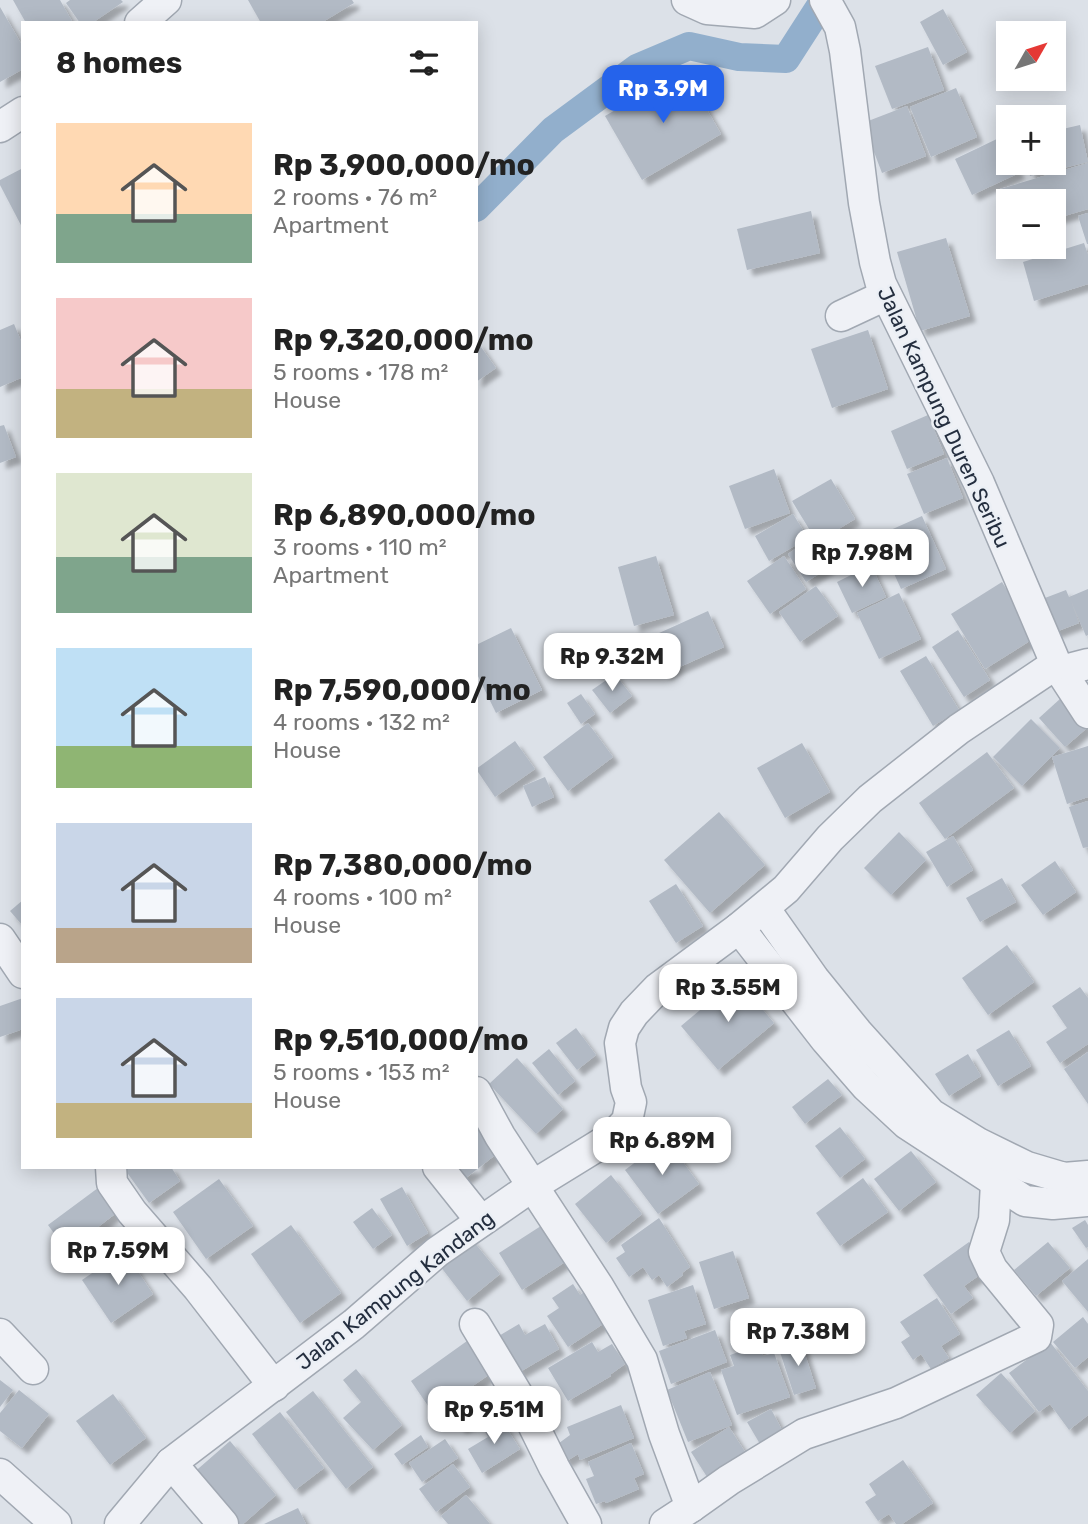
<!DOCTYPE html>
<meta charset="utf-8">
<style>
:root{--surface:#fff;--page:#f2f2f2;--text:#222;--muted:#767676;--accent:#2563eb}
body{margin:0;font-family:Rubik,sans-serif;background:var(--page);color:var(--text);height:100vh;display:flex;flex-direction:column;font-size:26px;white-space:nowrap}
*{box-sizing:border-box;margin:0}
p{font-size:23px;color:var(--muted)}
.icon{flex:none;width:38px;height:38px;fill:none;stroke:currentColor;stroke-width:2;stroke-linecap:round;stroke-linejoin:round}
.map{position:relative;flex:1;overflow:hidden}
.sheet{position:absolute;left:21px;top:21px;width:457px;height:1148px;display:flex;flex-direction:column;background:var(--surface);border-radius:0px;box-shadow:0 4px 18px #0003}
.sheet>*{flex:none}
.needle{width:46px;rotate:51deg}
.tools{position:absolute;left:996px;top:21px;display:grid;gap:14px}
.tools a{display:grid;place-items:center;width:70px;height:70px;border-radius:0px;background:var(--surface);box-shadow:0 4px 18px #0003;font-size:35px}
.price{position:absolute;translate:-50% -60px;padding:0 16px;border-radius:14px;background:#fff;color:#222;font-size:23px;line-height:46px;filter:drop-shadow(0 2px 4px #0008)}
.price::after{content:'';position:absolute;left:50%;top:42px;width:21px;height:16px;margin-left:-10px;background:inherit;clip-path:polygon(0 0,100% 0,50% 100%)}
.price.active{background:var(--accent);color:#fff}
ul{padding:0;list-style:none}
li{display:flex;align-items:center;gap:21px;height:175px;padding:0 35px}
li span{display:grid;place-items:center;flex:none;width:196px;height:140px;border-radius:0px;color:#555}
li>.icon{margin-inline-start:auto}
span .icon{width:84px;height:84px;fill:#fffc;stroke-width:1}
li b{font-size:30px}
h2{display:flex;justify-content:space-between;align-items:center;height:84px;padding:0 35px;font-size:30px}
.map>svg:first-child{display:block}
.lines{fill:none;stroke-linecap:round;stroke-linejoin:round}
.canal{stroke:#92afcc;stroke-width:28}
.building{fill:#b2bac5;filter:url(#shadow)}
.street-casing{stroke:#a1a8b2;stroke-width:33}
.street{stroke:#eff1f6;stroke-width:30}
.labels{text-anchor:middle;dominant-baseline:central;stroke-width:5;stroke-linejoin:round;paint-order:stroke}
.street-label{font-size:21px;fill:#242e3f;stroke:#ebeff5}
</style>
<div class="map">
<svg width="1088" height="1524" viewBox="0 0 1088 1524">
<defs>
<filter id="shadow"><feDropShadow dx="6" dy="6" stdDeviation="2" flood-color="#0004"/></filter>
</defs>
<rect width="100%" height="100%" fill="#dce1e8"/>
<g class="lines">
<polyline class="canal" points="476,208 553,130 637,68 689,46 739,57 786,59 824,0"/>
</g>
<g class="building">
<polygon points="13,0 60,0 73,23 26,23"/>
<polygon points="70,0 121,0 123,2 92,23 80,23 66,3"/>
<polygon points="248,0 352,0 354,3 321,23 261,23"/>
<polygon points="0,7 23,47 23,69 0,82"/>
<polygon points="943,9 967,52 943,65 920,22"/>
<polygon points="928,47 944,90 892,109 875,66"/>
<polygon points="684,70 721,134 642,180 605,116"/>
<polygon points="956,88 977,137 931,157 910,107"/>
<polygon points="907,106 926,156 882,173 863,123"/>
<polygon points="1080,125 1088,162 1030,176 1027,163 1054,163 1054,131"/>
<polygon points="1001,137 1008,151 1008,163 1014,163 1019,173 972,195 955,159"/>
<polygon points="1088,163 1088,209 1054,219 1054,201 1008,201 1007,216 1000,189"/>
<polygon points="23,168 23,229 0,185 0,180"/>
<polygon points="811,211 820,253 747,270 737,229"/>
<polygon points="1088,213 1088,244 1087,244 1078,216"/>
<polygon points="946,238 970,316 920,331 897,252"/>
<polygon points="1084,243 1088,255 1088,284 1034,301 1023,262"/>
<polygon points="14,324 23,346 23,377 0,387 0,330"/>
<polygon points="868,330 888,389 832,408 811,349"/>
<polygon points="476,340 496,368 476,382"/>
<polygon points="928,415 944,454 907,469 891,431"/>
<polygon points="4,425 16,457 0,463 0,426"/>
<polygon points="947,458 963,498 924,514 907,474"/>
<polygon points="774,469 790,513 745,529 729,486"/>
<polygon points="831,479 855,519 817,542 792,501"/>
<polygon points="793,514 808,538 769,561 755,536"/>
<polygon points="922,516 946,569 901,589 877,536"/>
<polygon points="811,538 830,567 806,582 788,554"/>
<polygon points="656,556 674,615 634,626 618,567"/>
<polygon points="784,556 806,589 770,614 747,581"/>
<polygon points="871,565 886,597 852,613 837,582"/>
<polygon points="1002,582 1036,637 985,669 951,614"/>
<polygon points="816,586 838,616 800,642 779,612"/>
<polygon points="1088,589 1088,635 1086,636 1071,601 1079,623 1050,634 1037,601 1066,590 1069,597"/>
<polygon points="899,593 921,639 879,659 857,613"/>
<polygon points="708,611 724,647 664,674 648,638"/>
<polygon points="511,628 542,690 496,713 476,672 476,645"/>
<polygon points="958,630 990,680 964,697 932,647"/>
<polygon points="926,656 959,710 933,726 900,671"/>
<polygon points="615,674 632,696 610,713 592,690"/>
<polygon points="581,694 595,714 581,724 567,703"/>
<polygon points="1061,698 1088,727 1065,747 1039,718"/>
<polygon points="1031,719 1060,748 1022,786 993,757"/>
<polygon points="588,723 613,757 568,791 543,757"/>
<polygon points="515,741 535,769 495,797 476,769"/>
<polygon points="802,743 830,792 785,818 757,768"/>
<polygon points="1088,746 1088,797 1067,804 1052,757"/>
<polygon points="987,752 1014,788 945,839 919,803"/>
<polygon points="545,777 554,797 532,807 523,786"/>
<polygon points="1088,801 1088,847 1083,848 1069,807"/>
<polygon points="719,812 765,865 710,913 664,860"/>
<polygon points="899,832 926,860 891,895 864,868"/>
<polygon points="953,836 973,870 947,887 926,852"/>
<polygon points="1055,861 1076,892 1043,915 1021,885"/>
<polygon points="1002,878 1016,902 980,922 966,898"/>
<polygon points="676,884 703,926 676,943 649,901"/>
<polygon points="23,900 23,926 10,911"/>
<polygon points="1007,945 1034,982 988,1015 962,978"/>
<polygon points="737,979 774,1023 718,1070 681,1026"/>
<polygon points="1080,987 1088,998 1088,1044 1060,1063 1046,1042 1067,1028 1052,1006"/>
<polygon points="23,998 23,1029 0,1037 0,1006"/>
<polygon points="576,1028 596,1055 577,1070 556,1043"/>
<polygon points="1009,1030 1031,1066 998,1086 976,1050"/>
<polygon points="549,1049 575,1081 558,1095 532,1063"/>
<polygon points="1088,1052 1088,1104 1064,1069"/>
<polygon points="968,1054 981,1076 949,1096 935,1074"/>
<polygon points="517,1058 563,1109 536,1134 489,1084"/>
<polygon points="828,1079 842,1095 805,1124 792,1107"/>
<polygon points="476,1123 499,1152 457,1185 443,1167 476,1167"/>
<polygon points="840,1127 865,1159 840,1178 815,1146"/>
<polygon points="666,1139 699,1184 658,1214 625,1170"/>
<polygon points="911,1151 936,1182 899,1211 874,1179"/>
<polygon points="123,1167 171,1167 180,1181 149,1203"/>
<polygon points="611,1175 642,1214 606,1243 575,1204"/>
<polygon points="863,1178 888,1212 840,1246 816,1213"/>
<polygon points="219,1179 253,1226 206,1259 173,1212"/>
<polygon points="102,1185 120,1210 67,1251 48,1225"/>
<polygon points="402,1187 428,1233 407,1246 380,1199"/>
<polygon points="372,1208 392,1235 373,1249 353,1222"/>
<polygon points="659,1218 690,1267 682,1273 683,1275 667,1287 659,1275 652,1280 643,1267 629,1277 616,1258 625,1252 621,1245"/>
<polygon points="1085,1220 1088,1225 1088,1247 1086,1248 1072,1228"/>
<polygon points="544,1224 568,1260 522,1290 499,1253"/>
<polygon points="291,1225 341,1293 300,1323 251,1254"/>
<polygon points="469,1236 500,1274 467,1301 437,1262"/>
<polygon points="969,1242 988,1269 964,1286 973,1298 951,1314 923,1275"/>
<polygon points="1048,1242 1070,1268 1036,1296 1014,1270"/>
<polygon points="124,1251 153,1294 111,1323 82,1280"/>
<polygon points="733,1251 749,1298 714,1309 699,1262"/>
<polygon points="1088,1259 1088,1312 1062,1281"/>
<polygon points="573,1284 580,1295 592,1287 612,1318 568,1347 547,1316 559,1308 552,1298"/>
<polygon points="693,1285 706,1324 684,1331 687,1338 663,1346 648,1300"/>
<polygon points="937,1298 960,1334 941,1346 949,1358 931,1369 921,1354 913,1360 901,1342 910,1336 900,1322"/>
<polygon points="1083,1317 1088,1324 1088,1357 1075,1368 1053,1342"/>
<polygon points="519,1324 525,1335 545,1324 559,1349 518,1373 497,1337"/>
<polygon points="715,1330 727,1362 671,1384 659,1351"/>
<polygon points="467,1341 490,1374 433,1413 411,1381"/>
<polygon points="592,1342 598,1352 612,1344 625,1364 611,1374 611,1376 568,1401 548,1368"/>
<polygon points="801,1342 816,1388 794,1395 779,1349"/>
<polygon points="1050,1342 1088,1391 1088,1415 1069,1430 1050,1404 1039,1412 1009,1373"/>
<polygon points="759,1345 763,1356 774,1353 790,1397 737,1415 721,1370 734,1366 730,1355"/>
<polygon points="356,1369 402,1425 373,1450 343,1418 361,1402 343,1380"/>
<polygon points="710,1372 732,1425 688,1442 667,1390"/>
<polygon points="1001,1373 1035,1411 1010,1433 976,1395"/>
<polygon points="0,1380 13,1390 0,1407"/>
<polygon points="495,1385 506,1411 494,1417 482,1390"/>
<polygon points="19,1390 49,1414 22,1448 0,1431 0,1413"/>
<polygon points="313,1391 373,1467 346,1489 286,1412"/>
<polygon points="479,1392 490,1414 460,1428 449,1407"/>
<polygon points="113,1394 146,1438 110,1465 76,1421"/>
<polygon points="621,1405 634,1438 580,1460 578,1454 565,1462 555,1446 570,1435 567,1427"/>
<polygon points="771,1409 783,1432 760,1444 747,1422"/>
<polygon points="280,1412 324,1468 295,1490 252,1434"/>
<polygon points="500,1418 520,1449 482,1473 468,1449 488,1437 483,1428"/>
<polygon points="729,1427 749,1458 711,1483 691,1452"/>
<polygon points="421,1435 428,1447 402,1465 394,1454"/>
<polygon points="445,1439 458,1458 422,1482 409,1463"/>
<polygon points="230,1441 276,1495 243,1524 234,1524 191,1475"/>
<polygon points="631,1443 644,1474 634,1478 639,1489 606,1503 605,1501 596,1504 586,1479 594,1476 588,1462"/>
<polygon points="903,1460 933,1503 902,1524 896,1524 889,1514 878,1521 865,1502 876,1495 869,1484"/>
<polygon points="453,1464 470,1487 436,1512 419,1489"/>
<polygon points="466,1495 490,1524 448,1524 441,1516"/>
<polygon points="298,1508 306,1524 264,1524"/>
</g>
<g class="lines">
<g class="street-casing">
<g id="street">
<polyline points="687,0 707,9 755,13 775,0"/>
<polyline points="825,0 840,27 845,51 864,203 875,262 881,284 979,483 1056,664 1088,713"/>
<polyline points="140,23 166,0"/>
<polyline points="0,127 23,112"/>
<polyline points="841,316 886,295"/>
<polyline points="1061,671 1088,664"/>
<polyline points="764,908 814,979 857,1032 931,1114 978,1143 1027,1167 1064,1178 1088,1176"/>
<polyline points="739,928 826,1040 866,1086 907,1124 1025,1201 1053,1204 1088,1201"/>
<polyline points="0,939 23,973"/>
<polyline points="476,1092 500,1136 598,1286 642,1360 664,1434 691,1507 665,1524"/>
<polyline points="111,1167 112,1183 132,1212 198,1288 274,1386"/>
<polyline points="438,1167 481,1221"/>
<polyline points="475,1324 522,1402 554,1467 586,1524"/>
<polyline points="0,1334 33,1369"/>
<polyline points="171,1463 223,1524"/>
<polyline points="0,1474 56,1524"/>
<polyline points="691,1507 729,1480 804,1434 896,1403 1036,1337 1038,1325 992,1269 984,1252 994,1220 996,1183"/>
<polyline points="120,1524 171,1463 354,1324 437,1252 534,1185 612,1137 627,1121 631,1102 626,1088 620,1043 624,1028 634,1013 658,988 739,928 786,889 830,838 870,799 959,729 1056,664"/>
</g>
</g>
<use href="#street" class="street"/>
</g>
<g class="labels">
<g class="street-label">
<text transform="translate(944 417) rotate(65)">Jalan Kampung Duren Seribu</text>
<text transform="translate(395 1290) rotate(-38)">Jalan Kampung Kandang</text>
</g>
</g>
</svg>
<div class="tools">
<a><svg class="needle" viewBox="-14 -14 28 28"><path d="M0-13l5 13h-10z" fill="#e53935"/><path d="M0 13l5-13h-10z" fill="#767676"/></svg></a>
<a>+</a>
<a>−</a>
</div>
<b class="price active" style="left:663px;top:125px">Rp 3.9M</b>
<b class="price" style="left:862px;top:589px">Rp 7.98M</b>
<b class="price" style="left:612px;top:693px">Rp 9.32M</b>
<b class="price" style="left:728px;top:1024px">Rp 3.55M</b>
<b class="price" style="left:662px;top:1177px">Rp 6.89M</b>
<b class="price" style="left:118px;top:1287px">Rp 7.59M</b>
<b class="price" style="left:798px;top:1368px">Rp 7.38M</b>
<b class="price" style="left:494px;top:1446px">Rp 9.51M</b>
<section class="sheet">
<h2>8 homes<svg class="icon" aria-label="filters" viewBox="0 0 24 24"><path d="M4 7h16M4 17h16"/><circle cx="9" cy="7" r="2"/><circle cx="15" cy="17" r="2"/></svg></h2>
<ul>
<li><span style="background:linear-gradient(#ffd9b3 65%,#7fa58c 0)"><svg class="icon" aria-label="home" viewBox="0 0 24 24"><path d="M3 11l9-7 9 7M6 9v11h12V9"/></svg></span><div><b>Rp 3,900,000/mo</b><p>2 rooms · 76 m²</p><p>Apartment</p></div></li>
<li><span style="background:linear-gradient(#f6c9c9 65%,#c2b280 0)"><svg class="icon" aria-label="home" viewBox="0 0 24 24"><path d="M3 11l9-7 9 7M6 9v11h12V9"/></svg></span><div><b>Rp 9,320,000/mo</b><p>5 rooms · 178 m²</p><p>House</p></div></li>
<li><span style="background:linear-gradient(#dfe7d0 60%,#7fa58c 0)"><svg class="icon" aria-label="home" viewBox="0 0 24 24"><path d="M3 11l9-7 9 7M6 9v11h12V9"/></svg></span><div><b>Rp 6,890,000/mo</b><p>3 rooms · 110 m²</p><p>Apartment</p></div></li>
<li><span style="background:linear-gradient(#bfe0f5 70%,#8fb573 0)"><svg class="icon" aria-label="home" viewBox="0 0 24 24"><path d="M3 11l9-7 9 7M6 9v11h12V9"/></svg></span><div><b>Rp 7,590,000/mo</b><p>4 rooms · 132 m²</p><p>House</p></div></li>
<li><span style="background:linear-gradient(#c9d6e8 75%,#b9a48a 0)"><svg class="icon" aria-label="home" viewBox="0 0 24 24"><path d="M3 11l9-7 9 7M6 9v11h12V9"/></svg></span><div><b>Rp 7,380,000/mo</b><p>4 rooms · 100 m²</p><p>House</p></div></li>
<li><span style="background:linear-gradient(#c9d6e8 75%,#c2b280 0)"><svg class="icon" aria-label="home" viewBox="0 0 24 24"><path d="M3 11l9-7 9 7M6 9v11h12V9"/></svg></span><div><b>Rp 9,510,000/mo</b><p>5 rooms · 153 m²</p><p>House</p></div></li>
</ul>
</section>
</div>
